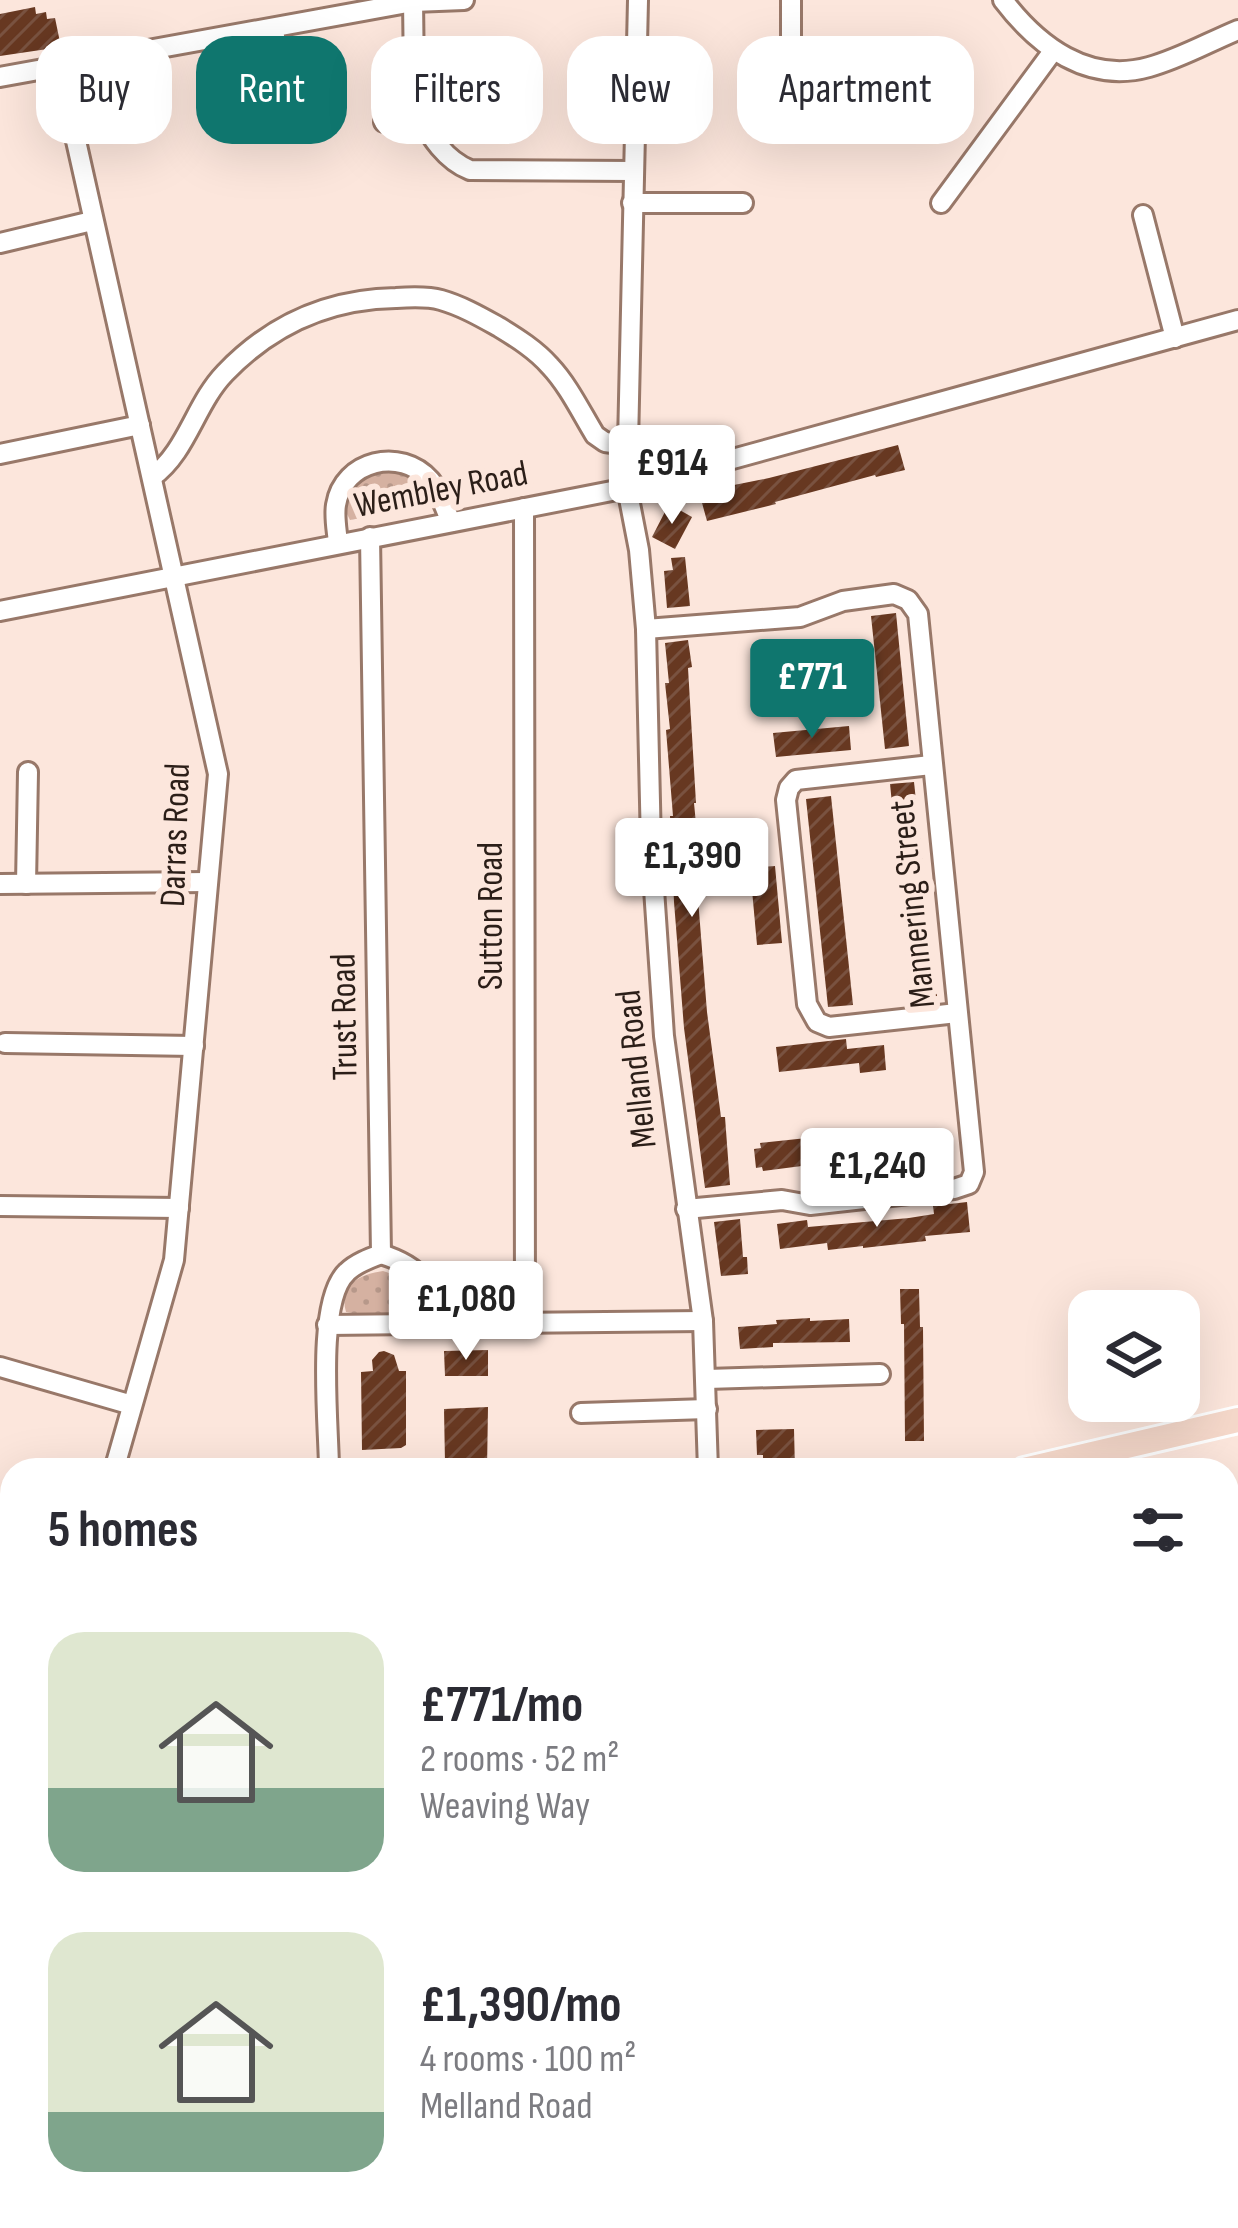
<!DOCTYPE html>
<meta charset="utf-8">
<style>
:root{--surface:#fff;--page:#f2f2f3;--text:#2b2b33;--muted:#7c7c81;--accent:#0f766e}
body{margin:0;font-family:"Sofia Sans Condensed",sans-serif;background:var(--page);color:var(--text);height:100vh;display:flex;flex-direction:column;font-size:45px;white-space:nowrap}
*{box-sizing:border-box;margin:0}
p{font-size:39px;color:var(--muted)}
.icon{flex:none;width:66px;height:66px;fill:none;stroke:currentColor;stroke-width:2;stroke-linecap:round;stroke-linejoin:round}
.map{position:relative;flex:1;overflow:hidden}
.details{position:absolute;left:0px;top:1458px;width:1239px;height:771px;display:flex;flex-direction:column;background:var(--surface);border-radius:36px 36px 0 0;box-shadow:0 12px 48px #0002}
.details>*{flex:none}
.hud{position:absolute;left:36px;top:36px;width:1167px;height:108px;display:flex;gap:24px}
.fabs{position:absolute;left:1068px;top:1290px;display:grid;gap:24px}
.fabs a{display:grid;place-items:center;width:132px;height:132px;border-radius:24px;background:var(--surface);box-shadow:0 12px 48px #0002;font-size:60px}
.price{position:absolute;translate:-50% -102px;padding:0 27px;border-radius:12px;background:#fff;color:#222;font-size:39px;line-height:78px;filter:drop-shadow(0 3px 6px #0008)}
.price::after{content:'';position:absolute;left:50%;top:72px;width:36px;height:27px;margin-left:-18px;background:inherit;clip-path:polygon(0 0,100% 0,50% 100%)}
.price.selected{background:var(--accent);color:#fff}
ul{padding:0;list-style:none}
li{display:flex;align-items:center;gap:36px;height:300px;padding:0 48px}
li span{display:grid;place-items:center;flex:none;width:336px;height:240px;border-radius:36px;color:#555}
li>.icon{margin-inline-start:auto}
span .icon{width:144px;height:144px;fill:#fffc;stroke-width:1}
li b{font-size:51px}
h2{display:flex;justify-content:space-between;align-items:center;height:144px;padding:0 48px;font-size:51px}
.chip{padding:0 42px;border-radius:36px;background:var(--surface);box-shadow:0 12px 48px #0002;font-size:42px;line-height:108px}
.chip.selected{background:var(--accent);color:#fff}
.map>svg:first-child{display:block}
.grass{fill:url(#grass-dots)}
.forest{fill:url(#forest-crowns)}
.building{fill:url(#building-hatch)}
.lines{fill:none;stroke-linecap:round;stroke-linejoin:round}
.minor-casing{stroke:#987869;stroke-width:24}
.major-casing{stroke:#fff;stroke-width:30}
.minor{stroke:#fff;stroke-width:18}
.major{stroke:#f5d8ca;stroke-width:24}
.labels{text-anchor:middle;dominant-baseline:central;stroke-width:12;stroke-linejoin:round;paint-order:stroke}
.street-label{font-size:36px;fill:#2b1e18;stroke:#fce6dc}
</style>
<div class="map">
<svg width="1238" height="2228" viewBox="0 0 1238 2228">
<defs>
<pattern id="grass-dots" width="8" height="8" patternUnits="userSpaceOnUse" patternTransform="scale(3)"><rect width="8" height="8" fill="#d5b1a1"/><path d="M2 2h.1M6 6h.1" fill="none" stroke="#b7988a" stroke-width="1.8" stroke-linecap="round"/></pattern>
<pattern id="forest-crowns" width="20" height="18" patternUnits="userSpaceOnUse" patternTransform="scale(3)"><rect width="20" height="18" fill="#d5b1a1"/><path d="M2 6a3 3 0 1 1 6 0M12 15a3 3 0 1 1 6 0" fill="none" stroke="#b7988a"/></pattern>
<pattern id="building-hatch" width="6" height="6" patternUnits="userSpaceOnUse" patternTransform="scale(3)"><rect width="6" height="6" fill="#673821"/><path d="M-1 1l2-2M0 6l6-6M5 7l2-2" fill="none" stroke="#795240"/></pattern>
</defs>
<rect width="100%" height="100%" fill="#fce6dc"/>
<g class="grass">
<path d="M 373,470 C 395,470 417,475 425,499 L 421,507 L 350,520 L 346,512 L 349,490 Z"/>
<path d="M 383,1271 C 404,1278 417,1286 421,1310 C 397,1318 371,1317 346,1312 C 338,1284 361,1274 383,1271 Z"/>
<polygon points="1238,1625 1238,1691 1227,1692 1227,1627"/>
<polygon points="206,2217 283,2217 283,2228 227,2228"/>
</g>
<g class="forest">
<polygon points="1238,1691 1238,2228 633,2228 635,2217 1227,2217 1227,1692"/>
<polygon points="29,2217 113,2217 119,2228 23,2228"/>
<polygon points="133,2217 198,2217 219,2228 138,2228"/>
</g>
<g class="building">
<polygon points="35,7 36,14 46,12 47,19 55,18 61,47 0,56 0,14"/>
<polygon points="898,445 905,470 876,477 875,475 775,502 776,504 707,521 699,492 769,478"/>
<polygon points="669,504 692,517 675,549 652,537"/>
<polygon points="685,557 690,606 667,608 664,571 673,570 671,558"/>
<polygon points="896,613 909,746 885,749 871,616"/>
<polygon points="688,640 692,667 688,668 696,803 694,803 698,845 695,846 697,886 707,1012 721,1117 725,1117 730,1185 705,1188 684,1028 674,902 670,816 673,816 666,730 670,729 665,683 669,683 665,643"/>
<polygon points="849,726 851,750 776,757 773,733"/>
<polygon points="914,782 937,996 912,998 890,784"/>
<polygon points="831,796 853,1005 828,1007 806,799"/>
<polygon points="775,866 782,943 757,945 750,868"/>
<polygon points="846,1039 847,1049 884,1045 886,1070 860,1073 859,1063 779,1072 776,1047"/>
<polygon points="884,1130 887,1155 763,1171 762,1167 756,1168 754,1149 761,1148 760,1143 807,1138 807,1141"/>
<polygon points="967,1202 970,1232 925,1236 926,1241 863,1248 863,1246 828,1250 827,1243 780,1249 777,1224 807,1220 808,1227 909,1218 934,1214 933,1206"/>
<polygon points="740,1219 743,1257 747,1257 748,1274 721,1276 714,1222"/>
<polygon points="900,1289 919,1289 920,1327 923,1327 924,1441 905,1441 904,1324 901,1324"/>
<polygon points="810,1318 810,1321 849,1319 850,1342 773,1343 773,1347 740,1349 738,1327 777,1324 776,1320"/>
<polygon points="488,1350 488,1376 445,1376 444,1351"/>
<polygon points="384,1351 394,1355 399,1371 406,1371 406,1445 401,1448 362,1450 361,1372 373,1371 372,1360 379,1352"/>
<polygon points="488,1407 487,1470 453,1470 453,1463 445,1463 444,1409"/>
<polygon points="794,1429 795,1470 763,1470 763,1455 757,1455 756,1430"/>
</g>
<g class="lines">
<g class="minor-casing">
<g id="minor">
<polyline points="638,0 627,488 639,550 646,629 651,845 664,1036 703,1321 708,1470"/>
<path d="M 1003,0 C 1038,46 1088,84 1149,67 C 1179,59 1209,42 1238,30"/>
<polyline points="274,28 281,87"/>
<polyline points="791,38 791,0"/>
<polyline points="59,65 218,774 174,1260 114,1470"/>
<polyline points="0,77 413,2 464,0"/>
<path d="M 418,114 C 431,137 445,160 470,170 L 633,171"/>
<polyline points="384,122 418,114 414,80 413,0"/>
<polyline points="632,203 743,203"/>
<polyline points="941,203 1053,51"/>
<polyline points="1143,215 1175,338"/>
<polyline points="0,243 92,221"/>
<polyline points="0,454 140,425"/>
<path d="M 152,477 C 187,452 195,404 225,373 C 272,324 328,299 396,298 C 410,297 427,296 441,300 C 462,306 481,317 499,327 C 517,338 536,350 550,366 C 568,385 581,412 595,435 L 605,442 L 627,445"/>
<polyline points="524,508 525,1324"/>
<path d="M 338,543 C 337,531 334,517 336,505 C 343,460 401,447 430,480 C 439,490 445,509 451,522"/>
<polyline points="0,611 627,488 1238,320"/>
<polyline points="646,629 800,617 843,601 894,594 908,600 918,614 974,1172 969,1184 954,1189 810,1205 782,1200 686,1209"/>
<polyline points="931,765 796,780 789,788 786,800 807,1004 817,1022 829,1027 957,1013"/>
<polyline points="0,884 208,882"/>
<polyline points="26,884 28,772"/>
<polyline points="5,1043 194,1046"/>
<polyline points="0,1206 179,1208"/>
<path d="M 381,1254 C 419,1266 436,1284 431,1325"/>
<polyline points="327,1325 703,1321"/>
<polyline points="0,1367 132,1405"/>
<polyline points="707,1379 880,1374"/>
<polyline points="581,1413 707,1409"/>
<path d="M 329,1470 C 329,1426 315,1301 347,1272 C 356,1263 370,1258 381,1254 L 370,537"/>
<polyline points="0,1721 12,1720"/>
<polyline points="0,1878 12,1878"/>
<polyline points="0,1970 12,1997"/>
<polyline points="0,2190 12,2190"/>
<polyline points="10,2228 16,2217"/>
</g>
</g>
<g class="major-casing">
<g id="major">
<polyline points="1024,1470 1238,1420"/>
<polyline points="0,1549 12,1549"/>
</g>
</g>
<use href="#minor" class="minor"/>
<use href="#major" class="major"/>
</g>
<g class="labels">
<g class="street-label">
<text transform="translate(441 490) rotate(-11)">Wembley Road</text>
<text transform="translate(176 835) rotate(-88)">Darras Road</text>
<text transform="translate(913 904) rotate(-96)">Mannering Street</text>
<text transform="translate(491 916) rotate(-90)">Sutton Road</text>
<text transform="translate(345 1017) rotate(-91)">Trust Road</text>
<text transform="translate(637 1069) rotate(-96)">Melland Road</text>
</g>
</g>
</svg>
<div class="fabs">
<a><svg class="icon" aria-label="layers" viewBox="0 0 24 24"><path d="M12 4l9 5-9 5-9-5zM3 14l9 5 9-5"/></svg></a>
</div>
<b class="price" style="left:672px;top:527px">£914</b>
<b class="price selected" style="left:812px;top:741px">£771</b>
<b class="price" style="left:692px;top:920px">£1,390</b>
<b class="price" style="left:877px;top:1230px">£1,240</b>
<b class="price" style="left:466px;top:1363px">£1,080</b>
<div class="hud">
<a class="chip">Buy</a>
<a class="chip selected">Rent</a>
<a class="chip">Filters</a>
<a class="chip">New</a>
<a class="chip">Apartment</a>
</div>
<section class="details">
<h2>5 homes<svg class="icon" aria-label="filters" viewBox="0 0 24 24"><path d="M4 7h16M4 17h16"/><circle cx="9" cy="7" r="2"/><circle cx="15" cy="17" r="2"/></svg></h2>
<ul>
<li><span style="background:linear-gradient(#dfe7d0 65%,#7fa58c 0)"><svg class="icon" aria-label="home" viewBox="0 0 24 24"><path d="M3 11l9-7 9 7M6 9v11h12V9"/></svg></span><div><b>£771/mo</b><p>2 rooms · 52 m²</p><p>Weaving Way</p></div></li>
<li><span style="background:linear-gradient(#dfe7d0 75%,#7fa58c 0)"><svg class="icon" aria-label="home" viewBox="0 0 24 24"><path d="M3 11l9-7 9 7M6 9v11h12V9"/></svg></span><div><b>£1,390/mo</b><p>4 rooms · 100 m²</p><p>Melland Road</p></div></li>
</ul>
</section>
</div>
